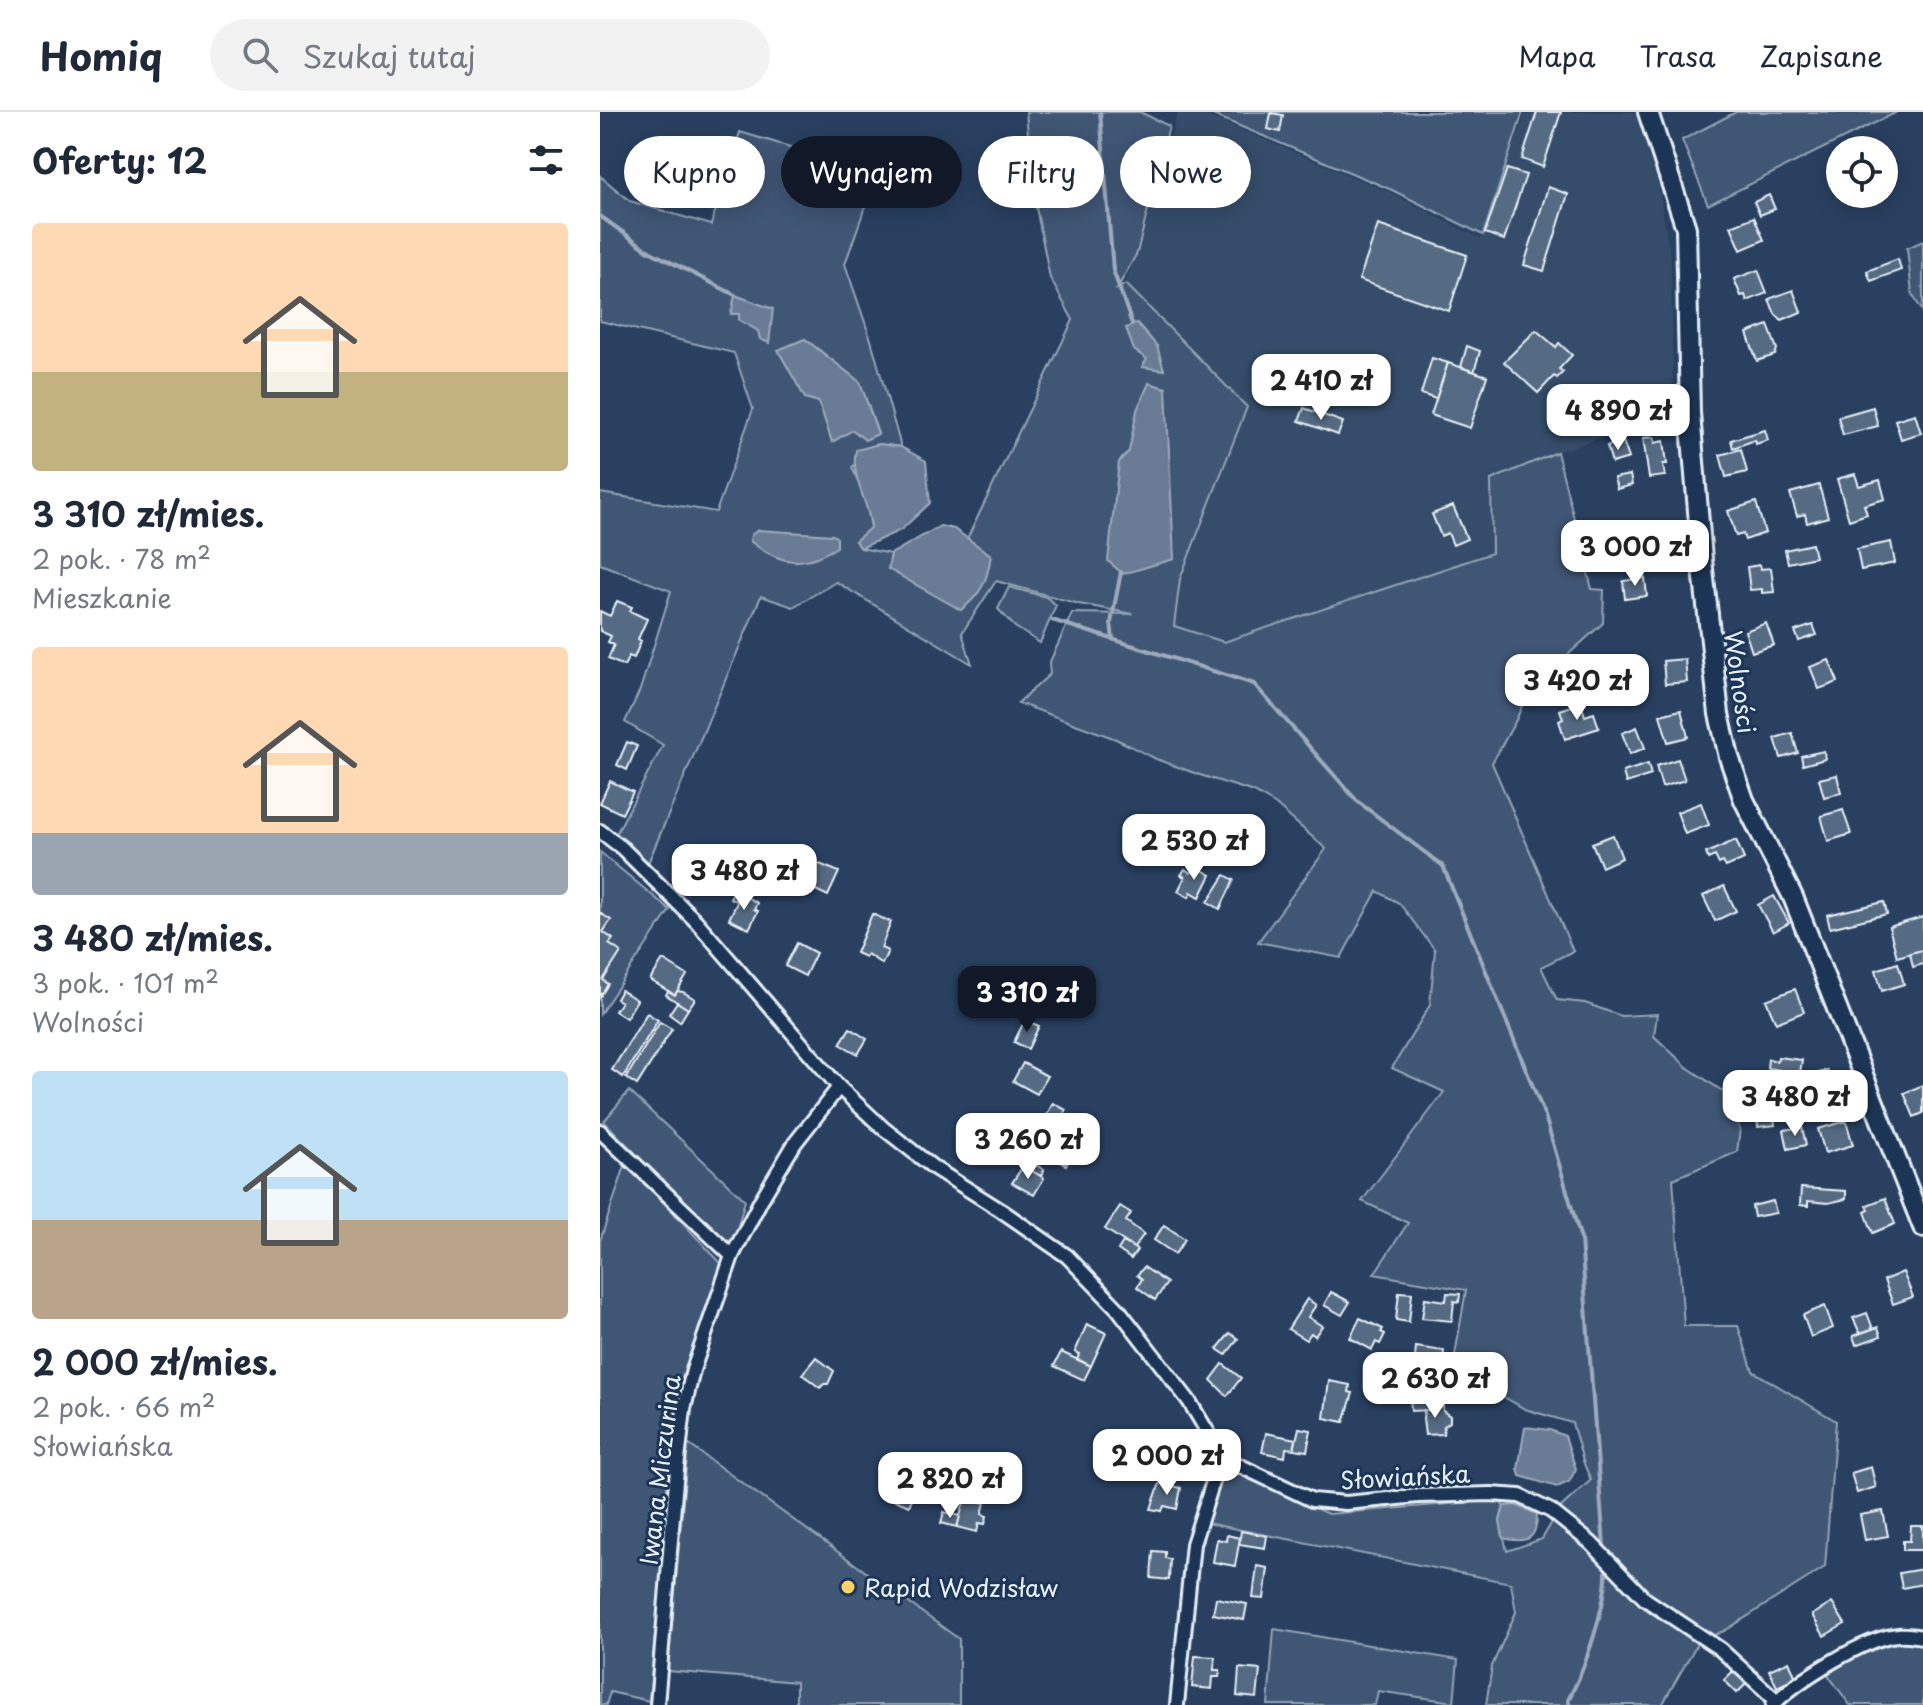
<!DOCTYPE html>
<html lang="pl">
<meta charset="utf-8">
<style>
:root{--surface:#fff;--page:#f2f2f3;--text:#1f2937;--muted:#747a83;--line:#e0e1e3;--accent:#111827}
body{margin:0;font-family:"Playpen Sans",sans-serif;background:var(--page);color:var(--text);height:100vh;display:flex;flex-direction:column;font-size:30px;white-space:nowrap}
*{box-sizing:border-box;margin:0}
p{font-size:26px;color:var(--muted)}
.icon{flex:none;width:44px;height:44px;fill:none;stroke:currentColor;stroke-width:2;stroke-linecap:round;stroke-linejoin:round}
.map{position:relative;flex:1;overflow:hidden}
.sheet{display:flex;flex-direction:column;background:var(--surface);width:600px}
.sheet>*{flex:none}
.hud{position:absolute;left:24px;top:24px;width:760px;height:72px;display:flex;gap:16px}
.buttons{position:absolute;left:1226px;top:24px;display:grid;gap:16px}
.buttons a{display:grid;place-items:center;width:72px;height:72px;border-radius:50%;background:var(--surface);box-shadow:0 4px 20px #0003;font-size:40px}
.price{position:absolute;translate:-50% -68px;padding:0 18px;border-radius:16px;background:#fff;color:#222;font-size:26px;line-height:52px;filter:drop-shadow(0 2px 4px #0008)}
.price::after{content:'';position:absolute;left:50%;top:48px;width:24px;height:18px;margin-left:-12px;background:inherit;clip-path:polygon(0 0,100% 0,50% 100%)}
.price.on{background:var(--accent);color:#fff}
ul{padding:0;list-style:none}
li{display:grid;align-content:center;gap:16px;height:424px;padding:0 32px}
li span{display:grid;place-items:center;height:248px;border-radius:8px;color:#555}
li>.icon{margin-inline-start:auto}
span .icon{width:144px;height:144px;fill:#fffc;stroke-width:1}
li b{font-size:34px}
h2{display:flex;justify-content:space-between;align-items:center;height:96px;padding:0 32px;font-size:34px}
.pill{padding:0 28px;border-radius:36px;background:var(--surface);box-shadow:0 4px 20px #0003;font-size:28px;line-height:72px}
.pill.on{background:var(--accent);color:#fff}
header{display:flex;align-items:center;gap:48px;box-sizing:border-box;height:112px;padding:0 40px;background:var(--surface);border-bottom:2px solid var(--line)}
header strong{font-size:38px}
nav{display:flex;gap:44px;margin-inline-start:auto;font-size:28px}
.search{width:560px;height:72px;background:var(--page);display:flex;align-items:center;gap:20px;box-sizing:border-box;padding:0 28px;border-radius:44px;color:var(--muted);font-size:30px}
main{display:flex;flex:1;min-height:0}
.map>svg:first-child{display:block}
.built{fill:#364d6b}
.green{fill:#415774;stroke:#94a4b6;stroke-width:2;fill-rule:evenodd}
.water{fill:#6b7c95;stroke:#9dabbd;stroke-width:2}
.lines{fill:none;stroke-linecap:round;stroke-linejoin:round}
.stream{stroke:#9dabbd;stroke-width:4}
.building{fill:#556a83;stroke:#e8f1f8;stroke-width:2}
.street-casing{stroke:#e8f1f8;stroke-width:18}
.secondary-casing{stroke:#e8f1f8;stroke-width:24}
.street{stroke:#1d3557;stroke-width:12}
.secondary{stroke:#1d3557;stroke-width:18}
.poi-dot{fill:#ffd166;stroke:#1d3557;stroke-width:3}
.labels{text-anchor:middle;dominant-baseline:central;stroke-width:6;stroke-linejoin:round;paint-order:stroke}
.street-label{font-size:24px;fill:#e8f1f8;stroke:#1d3557}
.poi-label{font-size:24px;fill:#e8f1f8;stroke:#1d3557;text-anchor:start}
</style>
<header>
<strong>Homiq</strong>
<div class="search"><svg class="icon" aria-label="search" viewBox="0 0 24 24"><circle cx="10" cy="10" r="6"/><path d="M15 15l6 6"/></svg>Szukaj tutaj</div>
<nav><a>Mapa</a><a>Trasa</a><a>Zapisane</a></nav>
</header>
<main>
<section class="sheet">
<h2>Oferty: 12<svg class="icon" aria-label="filters" viewBox="0 0 24 24"><path d="M4 7h16M4 17h16"/><circle cx="9" cy="7" r="2"/><circle cx="15" cy="17" r="2"/></svg></h2>
<ul>
<li><span style="background:linear-gradient(#ffd9b3 60%,#c2b280 0)"><svg class="icon" aria-label="home" viewBox="0 0 24 24"><path d="M3 11l9-7 9 7M6 9v11h12V9"/></svg></span><div><b>3 310 zł/mies.</b><p>2 pok. · 78 m²</p><p>Mieszkanie</p></div></li>
<li><span style="background:linear-gradient(#ffd9b3 75%,#9aa5b1 0)"><svg class="icon" aria-label="home" viewBox="0 0 24 24"><path d="M3 11l9-7 9 7M6 9v11h12V9"/></svg></span><div><b>3 480 zł/mies.</b><p>3 pok. · 101 m²</p><p>Wolności</p></div></li>
<li><span style="background:linear-gradient(#bfe0f5 60%,#b9a48a 0)"><svg class="icon" aria-label="home" viewBox="0 0 24 24"><path d="M3 11l9-7 9 7M6 9v11h12V9"/></svg></span><div><b>2 000 zł/mies.</b><p>2 pok. · 66 m²</p><p>Słowiańska</p></div></li>
</ul>
</section>
<div class="map">
<svg width="1323" height="1593" viewBox="0 0 1323 1593">
<rect width="100%" height="100%" fill="#294061"/>
<filter id="ink" filterUnits="userSpaceOnUse"><feTurbulence type="fractalNoise" baseFrequency=".0125" numOctaves="2"/><feDisplacementMap in="SourceGraphic" scale="16" xChannelSelector="R" yChannelSelector="G"/><feConvolveMatrix kernelMatrix="1 2 1 2 8 2 1 2 1" color-interpolation-filters="sRGB"/></filter>
<g filter="url(#ink)">
<polygon class="built" points="578,0 598,0 789,80 881,127 926,0 1040,0 1052,35 1071,150 1073,302 957,340 891,368 892,441 624,530 574,514 580,467 647,295 526,172"/>
<g class="green">
<path d="M 426,0 L 540,0 L 569,14 L 537,141 L 517,177 L 526,172 L 647,295 L 580,467 L 574,514 L 624,530 L 892,441 L 891,368 L 957,340 L 992,477 L 1004,478 L 1003,511 L 929,578 L 916,608 L 892,651 L 973,839 L 941,855 L 957,888 L 985,891 L 1021,904 L 1057,902 L 1054,924 L 1087,955 L 1128,983 L 1140,1018 L 1137,1040 L 1073,1067 L 1084,1214 L 1138,1214 L 1153,1259 L 1236,1309 L 1225,1455 L 1126,1518 L 1098,1530 L 1062,1593 L 886,1593 L 892,1554 L 916,1500 L 911,1471 L 606,1411 L 624,1356 L 728,1402 L 897,1388 L 904,1394 L 900,1409 L 907,1439 L 942,1427 L 961,1395 L 991,1368 L 984,1352 L 972,1311 L 925,1297 L 888,1276 L 850,1273 L 866,1178 L 774,1162 L 808,1111 L 762,1089 L 844,980 L 792,956 L 830,893 L 835,838 L 799,791 L 777,779 L 741,846 L 658,830 L 726,737 L 676,693 L 654,680 L 600,663 L 556,647 L 516,627 L 418,591 L 450,562 L 449,552 L 472,501 L 533,502 L 479,492 L 396,469 L 362,521 L 372,552 L 236,470 L 193,495 L 161,484 L 48,751 L 16,722 L 63,633 L 25,610 L 40,578 L 71,479 L 0,452 L 0,381 L 116,400 L 153,297 L 134,241 L 0,209 L 0,64 L 30,89 L 111,113 L 140,20 L 277,61 L 245,152 L 271,228 L 301,335 L 279,332 L 252,355 L 266,388 L 271,416 L 255,429 L 261,436 L 291,442 L 289,457 L 391,444 L 367,427 L 473,208 L 450,166 L 433,80 ZM 205,227 L 260,270 L 278,322 L 253,317 L 232,330 L 219,290 L 205,286 L 179,239 Z"/>
<polygon points="606,0 923,0 883,123 792,78"/>
<polygon points="1136,0 1297,0 1108,93 1082,28"/>
<polygon points="1323,129 1323,200 1312,182 1307,136"/>
<polygon points="409,475 446,485 456,493 440,531 415,515 398,497"/>
<polygon points="0,740 70,798 0,902"/>
<polygon points="29,979 145,1088 134,1128 121,1130 4,1009"/>
<polygon points="26,1051 120,1150 123,1159 72,1292 73,1329 49,1589 10,1580 6,1593 0,1593 0,1129"/>
<polygon points="88,1332 359,1527 359,1593 196,1593 196,1570 68,1559"/>
<polygon points="674,1517 858,1548 854,1590 778,1579 775,1593 668,1593"/>
<polygon points="1297,1529 1323,1533 1323,1593 1250,1593 1226,1560 1271,1534"/>
</g>
<g class="water">
<polygon points="135,183 173,197 169,231 160,227 158,219 139,208 139,202 131,202"/>
<polygon points="537,211 557,234 564,258 542,255 547,247 534,238 526,216"/>
<polygon points="205,227 260,270 278,322 265,328 253,318 232,330 219,290 205,286 178,238"/>
<polygon points="549,271 566,276 574,447 523,462 508,449 519,350 529,339 537,298"/>
<path d="M 279,332 L 301,335 L 326,349 L 330,391 L 301,418 L 261,436 L 255,429 L 271,415 C 268,388 250,365 256,338 Z"/>
<path d="M 340,414 L 354,417 L 391,443 C 387,470 382,481 361,498 L 288,457 L 291,442 Z"/>
<path d="M 158,418 L 233,423 L 237,426 L 237,435 C 203,456 180,453 150,429 L 151,423 Z"/>
<polygon points="925,1315 950,1318 965,1324 976,1357 969,1370 957,1375 920,1364 918,1357"/>
<path d="M 916,1393 L 937,1402 C 937,1427 928,1432 903,1426 L 900,1409 L 904,1394 Z"/>
</g>
<g class="lines">
<g class="stream">
<polyline points="500,0 513,158 532,212"/>
<polyline points="0,104 49,139 135,183"/>
<polyline points="452,508 654,572 757,689 843,754 945,1004 981,1127 1004,1435"/>
<polyline points="513,527 511,511 521,460"/>
<path d="M 970,1593 L 968,1588 C 985,1558 1008,1489 1006,1456"/>
</g>
</g>
<g class="building">
<polygon points="937,0 961,0 943,55 922,47"/>
<polygon points="671,1 683,3 680,20 668,17"/>
<polygon points="907,57 926,63 904,128 885,121"/>
<polygon points="948,75 968,82 944,159 924,153"/>
<polygon points="1169,83 1175,97 1160,103 1154,90"/>
<polygon points="1154,105 1164,128 1141,138 1131,114"/>
<polygon points="778,113 867,143 849,199 759,168"/>
<polygon points="1298,147 1301,158 1271,169 1267,159"/>
<polygon points="1158,158 1167,181 1147,189 1145,183 1141,184 1134,167"/>
<polygon points="1193,178 1201,200 1182,208 1175,202 1169,187"/>
<polygon points="1168,213 1177,237 1175,243 1157,249 1147,221"/>
<polygon points="936,218 956,235 959,231 972,243 959,257 963,260 957,266 954,264 938,281 904,250"/>
<polygon points="867,234 880,239 874,260 861,255"/>
<polygon points="832,246 848,251 836,287 821,282"/>
<polygon points="848,251 887,264 870,316 831,303"/>
<polygon points="1273,295 1278,314 1243,323 1238,305"/>
<polygon points="704,296 743,310 738,323 699,309"/>
<polygon points="1315,302 1321,321 1301,327 1295,308"/>
<polygon points="1165,318 1168,328 1156,332 1155,328 1133,336 1131,328"/>
<polygon points="1054,325 1055,331 1064,329 1067,352 1063,352 1065,364 1049,366 1043,326"/>
<polygon points="1023,329 1029,346 1012,351 1007,334"/>
<polygon points="1141,337 1147,360 1126,365 1120,343"/>
<polygon points="1255,362 1259,374 1280,368 1285,387 1264,393 1267,402 1249,408 1237,367"/>
<polygon points="1030,363 1032,373 1017,377 1014,366"/>
<polygon points="1219,373 1228,405 1207,411 1205,402 1197,404 1190,381"/>
<polygon points="1156,390 1165,421 1145,428 1143,422 1136,424 1128,399"/>
<polygon points="853,394 867,427 853,433 848,421 841,424 832,402"/>
<polygon points="1072,427 1075,452 1047,455 1045,432"/>
<polygon points="1291,430 1295,451 1261,458 1257,437"/>
<polygon points="1212,432 1215,445 1188,451 1185,438"/>
<polygon points="1160,453 1161,457 1171,456 1174,480 1162,481 1162,477 1150,478 1147,455"/>
<polygon points="1045,466 1047,484 1025,487 1023,469"/>
<polygon points="17,489 32,495 30,499 47,507 38,527 41,529 34,546 29,544 24,554 8,547 14,533 8,530 11,524 0,519 0,499 10,504"/>
<polygon points="1166,511 1174,533 1152,540 1145,519"/>
<polygon points="1213,513 1217,523 1199,529 1195,519"/>
<polygon points="1085,547 1087,570 1065,572 1063,549"/>
<polygon points="1229,548 1238,570 1219,577 1210,555"/>
<polygon points="981,591 985,604 994,601 999,616 965,627 959,609 963,607 960,598"/>
<polygon points="1081,598 1088,625 1068,630 1060,603"/>
<polygon points="1037,615 1045,636 1030,642 1022,621"/>
<polygon points="1192,621 1198,641 1181,646 1175,626"/>
<polygon points="27,630 37,634 27,658 17,653"/>
<polygon points="1224,639 1225,647 1203,653 1201,644"/>
<polygon points="1078,647 1085,668 1062,675 1056,654"/>
<polygon points="1048,652 1051,663 1026,671 1023,660"/>
<polygon points="1237,663 1241,681 1224,685 1219,667"/>
<polygon points="10,669 33,680 22,702 0,691"/>
<polygon points="1101,691 1109,713 1085,722 1077,700"/>
<polygon points="1243,698 1251,722 1228,729 1221,704"/>
<polygon points="1013,723 1022,746 1002,755 992,731"/>
<polygon points="1136,728 1144,747 1126,755 1123,750 1119,752 1115,744 1108,747 1106,741"/>
<polygon points="157,743 163,745 151,772 144,769"/>
<polygon points="217,751 239,760 228,784 207,774"/>
<polygon points="595,754 611,763 600,785 591,780 589,785 578,779 585,765 581,763 585,757 591,761"/>
<polygon points="625,763 634,768 620,797 608,790"/>
<polygon points="140,767 154,773 148,785 141,782 138,790 130,786"/>
<polygon points="1124,774 1136,799 1115,809 1103,784"/>
<polygon points="141,782 157,791 154,797 158,799 149,817 129,807"/>
<polygon points="1174,784 1189,811 1173,820 1158,793"/>
<polygon points="1284,790 1287,802 1230,816 1227,803"/>
<polygon points="0,801 11,808 3,820 13,827 9,832 21,840 3,868 8,872 0,885"/>
<polygon points="272,802 291,810 281,836 288,839 282,852 267,842 265,845 256,841"/>
<polygon points="1323,805 1323,838 1297,845 1289,815"/>
<polygon points="197,831 216,841 205,864 185,854"/>
<polygon points="1323,838 1323,852 1313,855 1310,841"/>
<polygon points="63,848 87,863 75,883 50,868"/>
<polygon points="1298,851 1304,872 1282,879 1276,858"/>
<polygon points="1195,877 1204,900 1176,911 1166,888"/>
<polygon points="21,878 37,888 26,906 15,899 21,890 16,887"/>
<polygon points="68,879 75,883 77,879 83,880 95,887 88,897 66,883"/>
<polygon points="77,890 88,897 80,910 69,902"/>
<polygon points="47,901 58,908 23,965 12,958"/>
<polygon points="425,908 439,914 428,937 414,930"/>
<polygon points="60,910 72,917 37,973 26,966"/>
<polygon points="250,916 267,927 258,942 240,932"/>
<polygon points="1178,945 1202,948 1200,961 1167,956 1168,947 1177,949"/>
<polygon points="423,951 447,964 437,982 413,969"/>
<polygon points="1227,958 1236,981 1203,993 1195,970"/>
<polygon points="1323,973 1323,1001 1314,1005 1304,981"/>
<polygon points="1172,985 1175,1013 1158,1015 1155,987"/>
<polygon points="453,991 466,998 446,1034 434,1027"/>
<polygon points="1246,1009 1253,1033 1225,1041 1218,1017"/>
<polygon points="1202,1015 1206,1033 1188,1037 1184,1018"/>
<polygon points="469,1022 480,1029 466,1053 455,1046"/>
<polygon points="431,1032 443,1038 435,1052 444,1058 441,1064 423,1054 425,1048 423,1047"/>
<polygon points="423,1054 444,1066 434,1083 412,1071"/>
<polygon points="1201,1076 1246,1079 1246,1087 1228,1091 1208,1089 1208,1094 1200,1093"/>
<polygon points="1285,1086 1295,1112 1273,1121 1265,1100 1269,1098 1267,1093"/>
<polygon points="1173,1089 1176,1101 1154,1105 1152,1094"/>
<polygon points="520,1094 531,1101 526,1109 544,1122 534,1136 505,1117"/>
<polygon points="564,1113 585,1127 575,1142 554,1128"/>
<polygon points="523,1130 537,1138 531,1147 518,1138"/>
<polygon points="544,1155 567,1171 555,1188 537,1175 542,1167 537,1163"/>
<polygon points="1303,1160 1313,1185 1293,1192 1284,1168"/>
<polygon points="731,1180 750,1190 742,1203 724,1193"/>
<polygon points="799,1180 812,1181 809,1210 796,1208"/>
<polygon points="847,1181 860,1182 859,1190 854,1189 852,1209 822,1206 825,1186 846,1189"/>
<polygon points="707,1187 716,1193 708,1205 722,1214 715,1224 711,1221 706,1228 688,1217"/>
<polygon points="1225,1194 1233,1216 1211,1225 1203,1203"/>
<polygon points="1267,1201 1273,1217 1260,1221 1253,1206"/>
<polygon points="760,1206 783,1217 781,1220 785,1222 780,1232 776,1230 772,1238 750,1226"/>
<polygon points="487,1212 506,1221 491,1254 477,1247 480,1242 475,1240"/>
<polygon points="1278,1215 1281,1224 1256,1233 1253,1224"/>
<polygon points="630,1221 638,1227 626,1243 617,1237"/>
<polygon points="816,1235 844,1239 842,1259 819,1256 820,1248 815,1247"/>
<polygon points="461,1240 491,1254 484,1268 454,1254"/>
<polygon points="216,1245 234,1259 228,1272 224,1272 220,1276 202,1262"/>
<polygon points="623,1252 641,1266 627,1284 611,1268"/>
<polygon points="729,1269 750,1273 749,1280 753,1281 744,1310 724,1306"/>
<polygon points="829,1283 830,1298 811,1299 810,1284"/>
<polygon points="829,1292 843,1292 843,1299 850,1304 850,1310 844,1314 843,1322 825,1323 823,1307 824,1298 830,1298"/>
<polygon points="699,1316 711,1318 707,1339 694,1337"/>
<polygon points="666,1321 696,1327 694,1337 686,1336 685,1345 662,1340"/>
<polygon points="575,1325 595,1330 588,1357 583,1356 582,1360 573,1358 574,1354 569,1352"/>
<polygon points="528,1331 566,1341 562,1355 525,1345"/>
<polygon points="1271,1355 1276,1375 1257,1381 1251,1361"/>
<polygon points="289,1358 319,1370 309,1394 280,1382"/>
<polygon points="560,1371 581,1376 577,1397 564,1394 562,1399 551,1397"/>
<polygon points="365,1386 385,1391 382,1402 387,1404 385,1412 379,1411 377,1420 357,1415"/>
<polygon points="1283,1399 1288,1424 1265,1428 1260,1403"/>
<polygon points="344,1400 360,1404 357,1415 341,1411"/>
<polygon points="1311,1414 1323,1414 1323,1438 1303,1438 1303,1429 1310,1429"/>
<polygon points="641,1419 667,1424 665,1436 639,1432"/>
<polygon points="627,1423 640,1426 635,1454 613,1450 617,1427 626,1429"/>
<polygon points="553,1439 565,1440 565,1446 570,1447 569,1468 551,1466"/>
<polygon points="657,1454 668,1456 664,1487 653,1486"/>
<polygon points="1323,1457 1323,1472 1302,1476 1299,1461"/>
<polygon points="616,1486 647,1492 644,1508 613,1502"/>
<polygon points="1232,1491 1245,1512 1224,1524 1212,1503"/>
<polygon points="595,1544 615,1545 614,1558 620,1558 619,1565 613,1565 612,1577 592,1575"/>
<polygon points="1189,1549 1196,1566 1177,1575 1169,1558"/>
<polygon points="639,1556 660,1558 657,1586 637,1584"/>
<polygon points="1134,1558 1147,1571 1137,1581 1124,1568"/>
</g>
<g class="lines">
<g class="street-casing">
<g id="street">
<polyline points="0,719 22,736 96,809 239,975 283,1016 334,1056 402,1099 467,1144 518,1197 589,1289 616,1334 620,1348"/>
<polyline points="0,1019 132,1144"/>
<polyline points="620,1348 634,1351 712,1388 746,1391 818,1384 891,1382 920,1384 951,1399 991,1431 1045,1487 1120,1537 1177,1589"/>
<polyline points="57,1593 77,1357 84,1297 93,1258 132,1144 161,1088 195,1031 239,975"/>
<polyline points="577,1593 593,1432 620,1348"/>
<path d="M 1173,1593 C 1196,1569 1264,1526 1298,1523 C 1306,1522 1315,1524 1323,1525"/>
</g>
</g>
<g class="secondary-casing">
<polyline id="secondary" points="1048,0 1086,116 1090,301 1102,448 1119,602 1129,645 1144,688 1193,785 1323,1115"/>
</g>
<use href="#street" class="street"/>
<use href="#secondary" class="secondary"/>
</g>
</g>
<circle class="poi-dot" cx="248" cy="1475" r="8"/>
<g class="labels">
<g class="street-label">
<text transform="translate(1141 570) rotate(82)">Wolności</text>
<text transform="translate(59 1358) rotate(-83)">Iwana Miczurina</text>
<text transform="translate(805 1364) rotate(-3)">Słowiańska</text>
</g>
<g class="poi-label">
<text x="264" y="1475">Rapid Wodzisław</text>
</g>
</g>
</svg>
<div class="buttons">
<a><svg class="icon" aria-label="locate" viewBox="0 0 24 24"><circle cx="12" cy="12" r="6"/><path d="M12 2v4M12 18v4M2 12h4M18 12h4"/></svg></a>
</div>
<b class="price" style="left:721px;top:310px">2 410 zł</b>
<b class="price" style="left:1018px;top:340px">4 890 zł</b>
<b class="price" style="left:1035px;top:476px">3 000 zł</b>
<b class="price" style="left:977px;top:610px">3 420 zł</b>
<b class="price" style="left:594px;top:770px">2 530 zł</b>
<b class="price" style="left:144px;top:800px">3 480 zł</b>
<b class="price on" style="left:427px;top:922px">3 310 zł</b>
<b class="price" style="left:1195px;top:1026px">3 480 zł</b>
<b class="price" style="left:428px;top:1069px">3 260 zł</b>
<b class="price" style="left:835px;top:1308px">2 630 zł</b>
<b class="price" style="left:567px;top:1385px">2 000 zł</b>
<b class="price" style="left:350px;top:1408px">2 820 zł</b>
<div class="hud">
<a class="pill">Kupno</a>
<a class="pill on">Wynajem</a>
<a class="pill">Filtry</a>
<a class="pill">Nowe</a>
</div>
</div>
</main>
